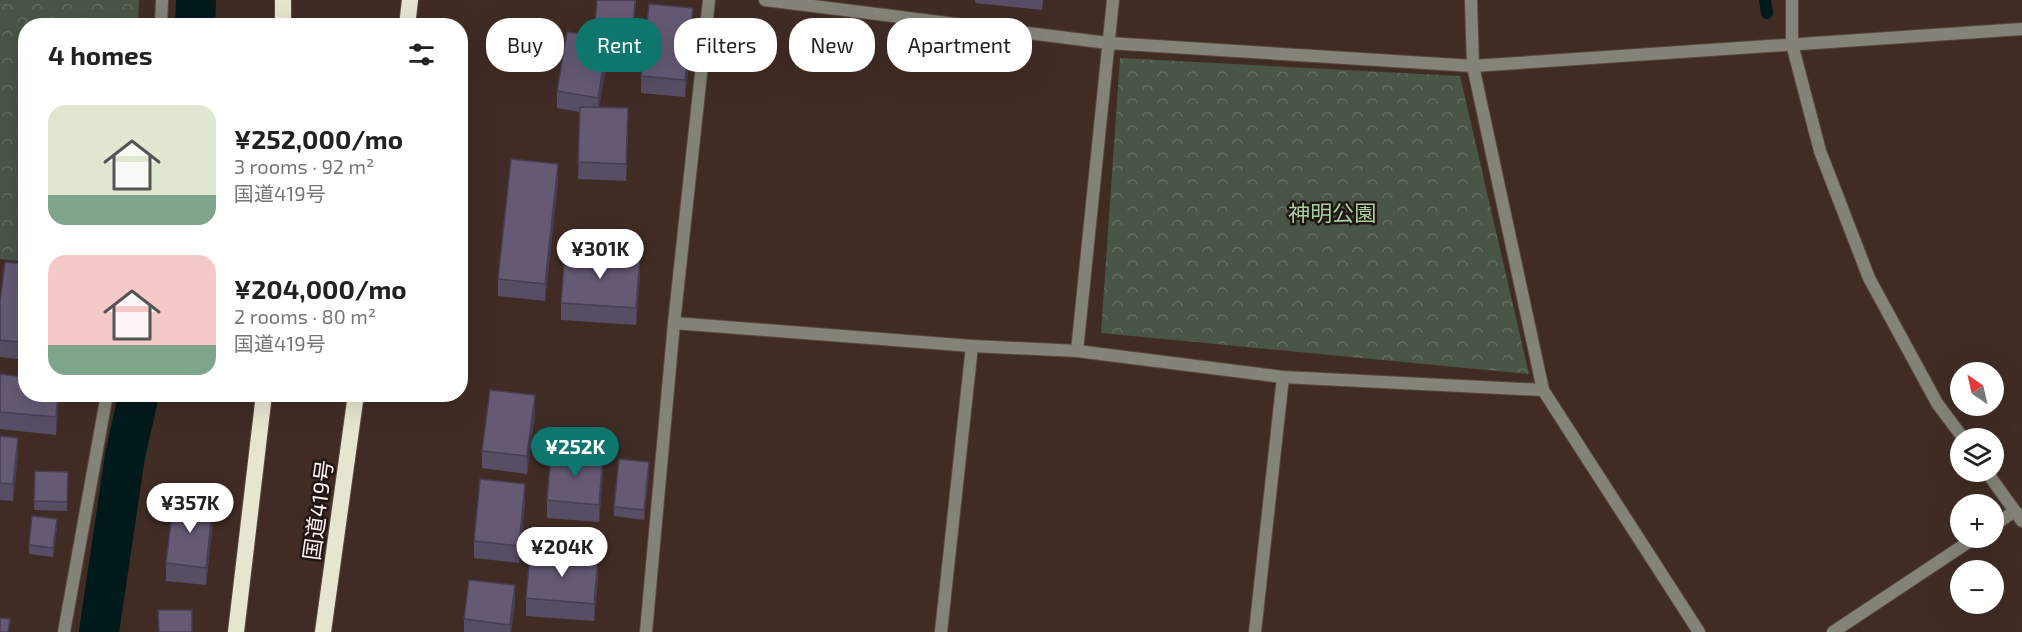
<!DOCTYPE html>
<meta charset="utf-8">
<style>
:root{--surface:#fff;--page:#f2f2f2;--text:#222;--muted:#767676;--accent:#0f766e}
body{margin:0;font-family:"Exo 2","Noto Sans JP",sans-serif;background:var(--page);color:var(--text);height:100vh;display:flex;flex-direction:column;font-size:22px;white-space:nowrap}
*{box-sizing:border-box;margin:0}
p{font-size:20px;color:var(--muted)}
.icon{flex:none;width:33px;height:33px;fill:none;stroke:currentColor;stroke-width:2;stroke-linecap:round;stroke-linejoin:round}
.map{position:relative;flex:1;overflow:hidden}
.drawer{position:absolute;left:18px;top:18px;width:450px;height:384px;display:flex;flex-direction:column;background:var(--surface);border-radius:24px;box-shadow:0 6px 24px #0002}
.drawer>*{flex:none}
.top-card{position:absolute;left:486px;top:18px;width:570px;height:54px;display:flex;gap:12px}
.needle{width:39px;rotate:326deg}
.buttons{position:absolute;left:1950px;top:362px;display:grid;gap:12px}
.buttons a{display:grid;place-items:center;width:54px;height:54px;border-radius:50%;background:var(--surface);box-shadow:0 6px 24px #0002;font-size:30px}
.price{position:absolute;translate:-50% -51px;padding:0 14px;border-radius:21px;background:#fff;color:#222;font-size:20px;line-height:39px;filter:drop-shadow(0 2px 3px #0008)}
.price::after{content:'';position:absolute;left:50%;top:36px;width:18px;height:14px;margin-left:-9px;background:inherit;clip-path:polygon(0 0,100% 0,50% 100%)}
.price.current{background:var(--accent);color:#fff}
ul{padding:0;list-style:none}
li{display:flex;align-items:center;gap:18px;height:150px;padding:0 30px}
li span{display:grid;place-items:center;flex:none;width:168px;height:120px;border-radius:18px;color:#555}
li>.icon{margin-inline-start:auto}
span .icon{width:72px;height:72px;fill:#fffc;stroke-width:1}
li b{font-size:26px}
h2{display:flex;justify-content:space-between;align-items:center;height:72px;padding:0 30px;font-size:26px}
.pill{padding:0 21px;border-radius:24px;background:var(--surface);box-shadow:0 6px 24px #0002;font-size:21px;line-height:54px}
.pill.current{background:var(--accent);color:#fff}
.map>svg:first-child{display:block}
.park{fill:url(#park-crowns)}
.lines{fill:none;stroke-linecap:round;stroke-linejoin:round}
.stream{stroke:#001a1b;stroke-width:12}
.canal{stroke:#001a1b;stroke-width:40}
.minor-casing{stroke:#5b4841;stroke-width:14}
.tertiary-casing{stroke:#5b4841;stroke-width:14}
.trunk-casing{stroke:#5b4841;stroke-width:18}
.minor{stroke:#838379;stroke-width:12}
.tertiary{stroke:#838379;stroke-width:12}
.trunk{stroke:#e6e5cf;stroke-width:16}
.wall{fill:#574d64}
.shaded-wall{fill:#473e51}
.building{fill:#655974;stroke:#473e51;stroke-width:1.5}
.labels{text-anchor:middle;dominant-baseline:central;stroke-width:5;stroke-linejoin:round;paint-order:stroke}
.park-label{font-size:22px;fill:#a9cfa1;stroke:#201714}
.street-label{font-size:22px;fill:#fff1ed;stroke:#201714}
</style>
<div class="map">
<svg width="2022" height="632" viewBox="0 0 2022 632">
<defs>
<pattern id="park-crowns" width="20" height="18" patternUnits="userSpaceOnUse" patternTransform="scale(1.5)"><rect width="20" height="18" fill="#495547"/><path d="M2 6a3 3 0 1 1 6 0M12 15a3 3 0 1 1 6 0" fill="none" stroke="#646e62"/></pattern>
</defs>
<rect width="100%" height="100%" fill="#402c25"/>
<g class="park">
<polygon points="0,0 139,0 138,25 26,26 25,262 0,259"/>
<polygon points="1120,58 1460,76 1529,374 1101,333"/>
</g>
<g class="lines">
<polyline class="stream" points="1765,0 1767,13"/>
<g class="canal">
<polyline points="195,26 196,0"/>
<polyline points="99,632 125,456 139,394"/>
</g>
<g class="minor-casing">
<g id="minor">
<polyline points="765,0 1108,43 1473,66 2022,29"/>
<polyline points="1471,0 1473,66 1543,390 1699,632"/>
<polyline points="161,26 162,0"/>
<polyline points="674,323 972,346 1077,351 1283,377 1543,390"/>
<polyline points="1077,351 1113,0"/>
<polyline points="1994,525 2015,511"/>
<polyline points="64,632 107,394"/>
<polyline points="646,632 674,323 709,0"/>
<polyline points="941,632 972,346"/>
<polyline points="1255,632 1283,377"/>
<polyline points="1833,632 1976,537"/>
</g>
</g>
<g class="tertiary-casing">
<g id="tertiary">
<polyline points="1792,0 1792,44 1820,151 1869,278 1937,403 1963,438"/>
<polyline points="1986,471 2022,521"/>
</g>
</g>
<g class="trunk-casing">
<g id="trunk">
<polyline points="283,26 283,0"/>
<polyline points="407,26 410,0"/>
<polyline points="236,632 264,394"/>
<polyline points="323,632 356,394"/>
</g>
</g>
<use href="#minor" class="minor"/>
<use href="#tertiary" class="tertiary"/>
<use href="#trunk" class="trunk"/>
</g>
<g class="wall">
<polygon points="636,0 633,36 595,33 595,24"/>
<polygon points="975,0 1043,0 1042,10 975,3"/>
<polygon points="693,25 685,97 641,93 641,76"/>
<polygon points="608,56 599,107 628,126 626,181 578,179 580,112 557,108 557,91"/>
<polygon points="558,181 545,301 498,296 498,279"/>
<polygon points="26,264 26,360 0,357 0,302"/>
<polygon points="640,274 636,325 561,320 561,303"/>
<polygon points="0,374 59,394 56,435 0,429"/>
<polygon points="535,413 527,474 482,468 482,451"/>
<polygon points="0,436 18,455 13,501 0,500"/>
<polygon points="35,471 68,472 67,511 34,510"/>
<polygon points="603,472 599,522 547,518 547,500"/>
<polygon points="649,472 644,520 614,516 614,507"/>
<polygon points="525,502 519,563 474,558 474,541"/>
<polygon points="213,521 206,585 166,581 166,563"/>
<polygon points="57,528 53,557 29,554 29,545"/>
<polygon points="598,576 594,621 526,616 526,598"/>
<polygon points="515,603 511,632 464,632 464,619"/>
</g>
<g class="shaded-wall">
<polygon points="693,8 693,25 685,97 685,80"/>
<polygon points="608,38 608,56 598,115 598,98"/>
<polygon points="628,108 628,126 626,181 626,164"/>
<polygon points="558,164 558,181 545,301 545,284"/>
<polygon points="640,257 640,274 636,325 636,308"/>
<polygon points="58,394 59,394 59,397 56,435 56,417"/>
<polygon points="535,395 535,413 527,474 527,456"/>
<polygon points="18,438 18,455 13,501 13,484"/>
<polygon points="603,455 603,472 599,522 599,505"/>
<polygon points="649,462 649,472 644,520 644,510"/>
<polygon points="525,484 525,502 519,563 519,546"/>
<polygon points="213,504 213,521 206,585 206,568"/>
<polygon points="57,519 57,528 53,557 53,548"/>
<polygon points="598,559 598,576 594,621 594,604"/>
<polygon points="515,585 515,603 511,632 510,632"/>
</g>
<g class="building">
<polygon points="597,0 635,0 633,27 595,24"/>
<polygon points="649,4 693,8 685,80 641,76"/>
<polygon points="567,32 608,38 598,98 557,91"/>
<polygon points="580,107 628,108 626,164 578,162"/>
<polygon points="511,159 558,164 545,284 498,279"/>
<polygon points="565,252 640,257 636,308 561,303"/>
<polygon points="5,262 26,264 26,343 0,340 0,302"/>
<polygon points="0,374 26,377 26,394 58,394 56,417 0,412"/>
<polygon points="490,390 535,395 527,456 482,451"/>
<polygon points="0,436 18,438 13,484 0,483"/>
<polygon points="551,451 603,455 599,505 547,500"/>
<polygon points="619,459 649,462 644,510 614,507"/>
<polygon points="35,471 68,472 67,502 34,501"/>
<polygon points="480,479 525,484 519,546 474,541"/>
<polygon points="174,499 213,504 206,568 166,563"/>
<polygon points="32,516 57,519 53,548 29,545"/>
<polygon points="530,553 598,559 594,604 526,598"/>
<polygon points="469,580 515,585 510,625 464,619"/>
<polygon points="158,610 192,610 192,632 159,632"/>
<polygon points="0,618 10,619 8,632 0,632"/>
</g>
<g class="labels">
<g class="park-label">
<text x="1332" y="212">神明公園</text>
</g>
<g class="street-label">
<text transform="translate(317 510) rotate(-82)">国道419号</text>
</g>
</g>
</svg>
<div class="buttons">
<a><svg class="needle" viewBox="-14 -14 28 28"><path d="M0-13l5 13h-10z" fill="#e53935"/><path d="M0 13l5-13h-10z" fill="#767676"/></svg></a>
<a><svg class="icon" aria-label="layers" viewBox="0 0 24 24"><path d="M12 4l9 5-9 5-9-5zM3 14l9 5 9-5"/></svg></a>
<a>+</a>
<a>−</a>
</div>
<b class="price" style="left:600px;top:280px">¥301K</b>
<b class="price current" style="left:575px;top:478px">¥252K</b>
<b class="price" style="left:190px;top:534px">¥357K</b>
<b class="price" style="left:562px;top:578px">¥204K</b>
<div class="top-card">
<a class="pill">Buy</a>
<a class="pill current">Rent</a>
<a class="pill">Filters</a>
<a class="pill">New</a>
<a class="pill">Apartment</a>
</div>
<section class="drawer">
<h2>4 homes<svg class="icon" aria-label="filters" viewBox="0 0 24 24"><path d="M4 7h16M4 17h16"/><circle cx="9" cy="7" r="2"/><circle cx="15" cy="17" r="2"/></svg></h2>
<ul>
<li><span style="background:linear-gradient(#dfe7d0 75%,#7fa58c 0)"><svg class="icon" aria-label="home" viewBox="0 0 24 24"><path d="M3 11l9-7 9 7M6 9v11h12V9"/></svg></span><div><b>¥252,000/mo</b><p>3 rooms · 92 m²</p><p>国道419号</p></div></li>
<li><span style="background:linear-gradient(#f6c9c9 75%,#7fa58c 0)"><svg class="icon" aria-label="home" viewBox="0 0 24 24"><path d="M3 11l9-7 9 7M6 9v11h12V9"/></svg></span><div><b>¥204,000/mo</b><p>2 rooms · 80 m²</p><p>国道419号</p></div></li>
</ul>
</section>
</div>
